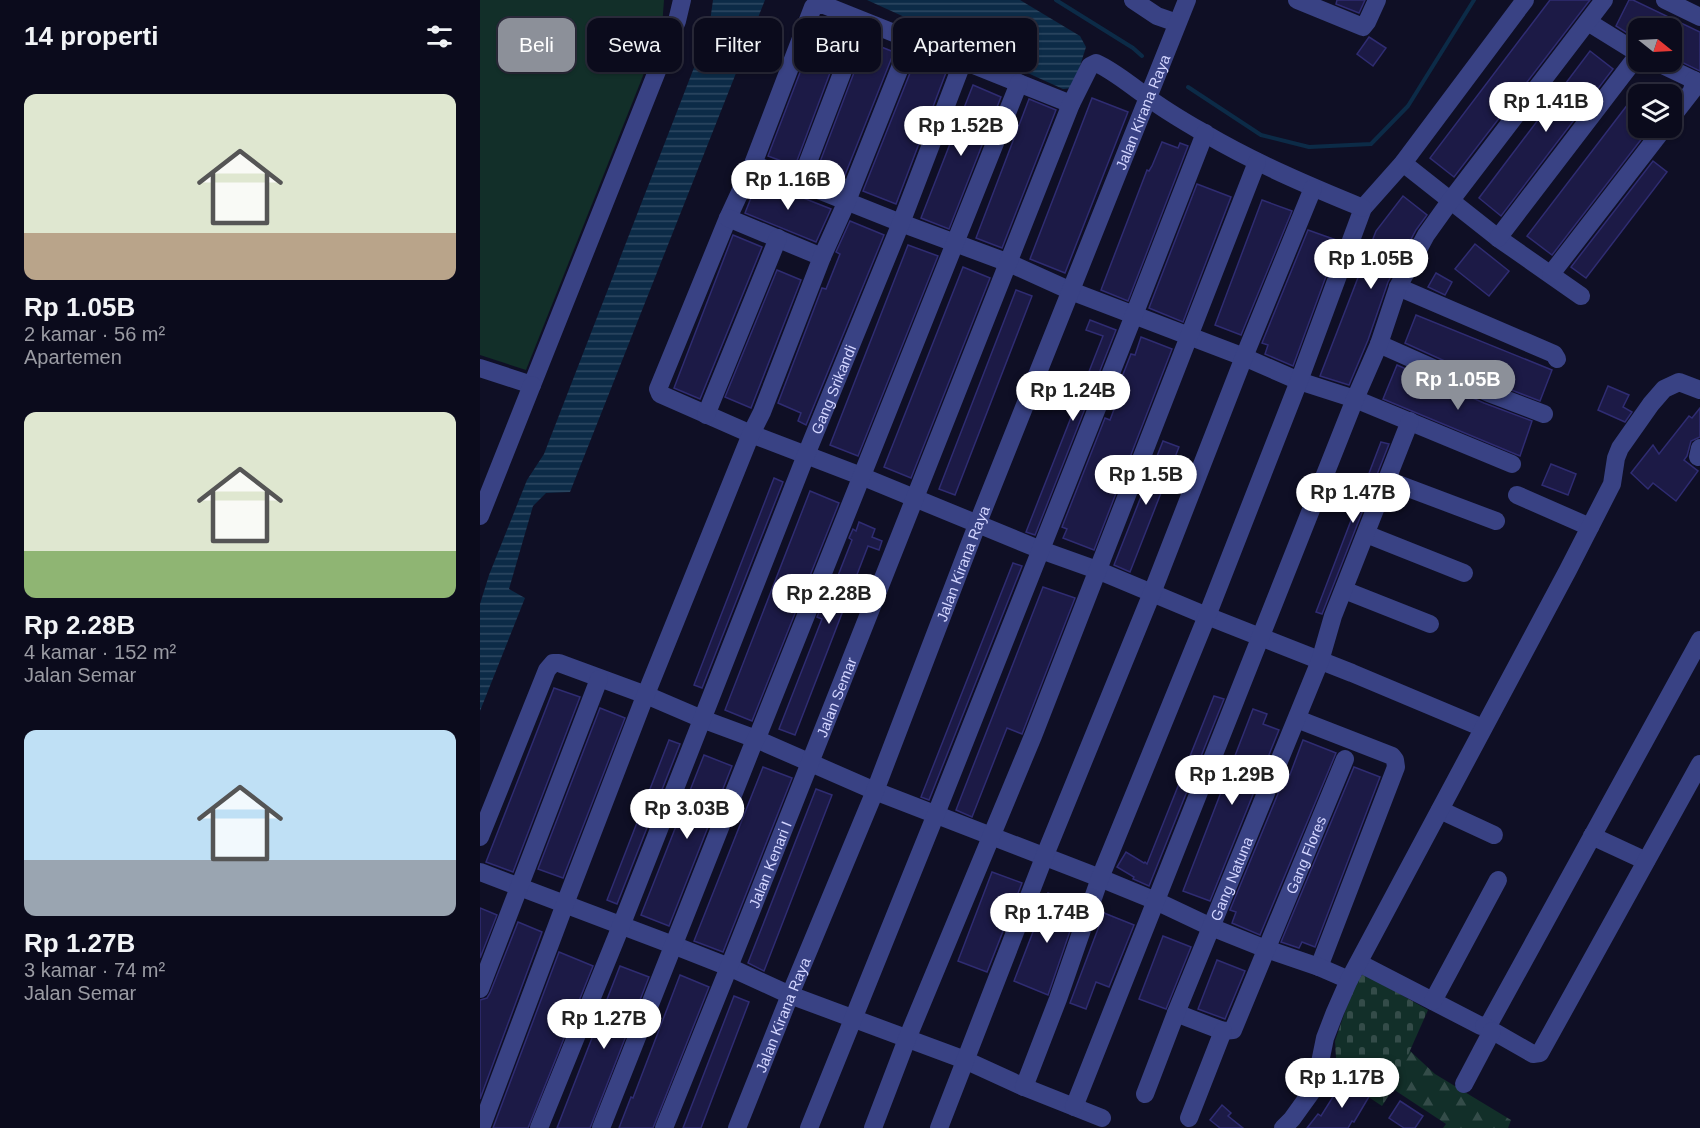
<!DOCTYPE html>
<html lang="id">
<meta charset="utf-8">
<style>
:root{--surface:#0b0b1c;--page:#191929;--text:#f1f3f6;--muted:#9a9ba3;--line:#2b2b3b;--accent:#8c9099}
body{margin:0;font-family:Helvetica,sans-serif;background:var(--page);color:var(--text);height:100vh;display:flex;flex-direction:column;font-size:22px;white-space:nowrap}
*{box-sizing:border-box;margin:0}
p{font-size:20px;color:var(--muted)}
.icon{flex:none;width:33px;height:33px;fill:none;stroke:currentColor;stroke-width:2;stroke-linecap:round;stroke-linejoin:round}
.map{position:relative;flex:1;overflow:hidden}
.sheet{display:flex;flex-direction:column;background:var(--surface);width:480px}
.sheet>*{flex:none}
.top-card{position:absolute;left:18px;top:18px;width:570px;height:54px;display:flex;gap:12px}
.needle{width:39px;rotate:108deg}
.controls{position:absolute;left:1148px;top:18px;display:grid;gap:12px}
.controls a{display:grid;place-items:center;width:54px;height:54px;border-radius:12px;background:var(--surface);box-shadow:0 2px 4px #0004,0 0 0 2px var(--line);font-size:30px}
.price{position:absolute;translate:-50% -51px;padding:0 14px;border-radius:21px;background:#fff;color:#222;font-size:20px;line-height:39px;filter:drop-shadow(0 2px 3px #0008)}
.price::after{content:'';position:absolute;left:50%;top:36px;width:18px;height:14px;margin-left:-9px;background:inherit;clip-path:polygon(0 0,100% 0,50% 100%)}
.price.active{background:var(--accent);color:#fff}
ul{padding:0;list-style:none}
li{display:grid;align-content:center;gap:12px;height:318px;padding:0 24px}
li span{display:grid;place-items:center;height:186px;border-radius:12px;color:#555}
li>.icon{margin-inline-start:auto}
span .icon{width:108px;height:108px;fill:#fffc;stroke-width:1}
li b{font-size:26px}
h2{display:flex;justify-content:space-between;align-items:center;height:72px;padding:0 24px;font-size:26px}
.pill{padding:0 21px;border-radius:12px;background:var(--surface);box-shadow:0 2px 4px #0004,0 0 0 2px var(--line);font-size:21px;line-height:54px}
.pill.active{background:var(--accent);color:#fff}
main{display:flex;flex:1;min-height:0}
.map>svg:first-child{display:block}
.forest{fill:url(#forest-firs)}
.cemetery{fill:url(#cemetery-stones)}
.park{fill:#122f29}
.water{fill:url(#water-rules)}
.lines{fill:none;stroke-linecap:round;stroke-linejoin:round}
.stream{stroke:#0c2b47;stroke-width:4}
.building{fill:#1c1a46;stroke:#2f2c72;stroke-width:1.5}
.minor{stroke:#394284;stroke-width:18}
.labels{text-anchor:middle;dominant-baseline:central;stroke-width:4.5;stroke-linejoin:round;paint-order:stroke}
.street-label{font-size:15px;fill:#d3d5ff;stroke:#0f0f25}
</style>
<main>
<section class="sheet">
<h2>14 properti<svg class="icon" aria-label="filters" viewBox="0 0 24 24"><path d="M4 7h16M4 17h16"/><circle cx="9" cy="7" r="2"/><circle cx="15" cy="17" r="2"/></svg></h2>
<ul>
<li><span style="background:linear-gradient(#dfe7d0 75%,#b9a48a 0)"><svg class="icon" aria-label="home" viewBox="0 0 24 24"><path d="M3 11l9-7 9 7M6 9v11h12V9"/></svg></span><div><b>Rp 1.05B</b><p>2 kamar · 56 m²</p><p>Apartemen</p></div></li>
<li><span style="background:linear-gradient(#dfe7d0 75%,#8fb573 0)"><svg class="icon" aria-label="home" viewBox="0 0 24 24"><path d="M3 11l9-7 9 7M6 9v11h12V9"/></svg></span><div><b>Rp 2.28B</b><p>4 kamar · 152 m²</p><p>Jalan Semar</p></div></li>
<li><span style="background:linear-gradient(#bfe0f5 70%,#9aa5b1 0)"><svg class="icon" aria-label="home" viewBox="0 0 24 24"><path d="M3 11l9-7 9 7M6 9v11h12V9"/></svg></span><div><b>Rp 1.27B</b><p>3 kamar · 74 m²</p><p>Jalan Semar</p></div></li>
</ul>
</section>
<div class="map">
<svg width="1220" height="1128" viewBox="0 0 1220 1128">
<defs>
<pattern id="forest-firs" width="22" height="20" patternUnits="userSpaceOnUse" patternTransform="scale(1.5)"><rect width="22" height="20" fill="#122f29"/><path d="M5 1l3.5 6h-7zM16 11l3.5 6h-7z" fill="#344c49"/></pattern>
<pattern id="cemetery-stones" width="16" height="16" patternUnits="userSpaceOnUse" patternTransform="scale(1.5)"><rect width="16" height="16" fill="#122f29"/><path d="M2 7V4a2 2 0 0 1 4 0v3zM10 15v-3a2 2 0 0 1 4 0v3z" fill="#344c49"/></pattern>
<pattern id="water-rules" width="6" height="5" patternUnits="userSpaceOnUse" patternTransform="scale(1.5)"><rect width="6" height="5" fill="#0c2b47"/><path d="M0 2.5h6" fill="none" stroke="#2e4963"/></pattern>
</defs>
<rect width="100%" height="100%" fill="#0f0f25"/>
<polygon class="forest" points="929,1050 955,1074 1031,1120 1028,1128 963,1128 966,1124 913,1089"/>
<polygon class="cemetery" points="883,973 948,1010 913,1089 902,1106 857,1076 855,1041 872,991"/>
<polygon class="park" points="0,0 184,0 182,28 46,370 0,355"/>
<g class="water">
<polygon points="233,0 285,0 90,492 66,493 53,506 29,589 45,598 0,711 0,604 9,575 47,480 64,454 229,29"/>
<polygon points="387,0 540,0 600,36 606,47 593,88 583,89"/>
</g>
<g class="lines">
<g class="stream">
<polyline points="576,0 653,48 662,56"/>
<polyline points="708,87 781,135 829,147 891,144 928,106 994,0"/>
</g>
</g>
<g class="building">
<polygon points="857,0 885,0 879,13 856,4"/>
<polygon points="1070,0 1110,0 974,177 950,158"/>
<polygon points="1149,0 1153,0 1220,32 1220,71 1191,57 1191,28 1158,28 1158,40 1136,26"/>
<polygon points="339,23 365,33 315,166 288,156"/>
<polygon points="889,37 906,48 893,66 877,54"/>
<polygon points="386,41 414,52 361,185 335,175"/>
<polygon points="1110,51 1133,69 1021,216 999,198"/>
<polygon points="436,58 467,70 416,204 383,191"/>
<polygon points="493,85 521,97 469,229 441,218"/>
<polygon points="1158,91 1158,128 1170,128 1072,255 1047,236"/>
<polygon points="612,98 648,112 585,273 550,259"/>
<polygon points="549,99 576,110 522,248 496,238"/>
<polygon points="682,142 698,148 700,143 708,146 648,301 621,290 667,170 669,171 672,166"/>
<polygon points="1173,161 1187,172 1106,278 1091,267"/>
<polygon points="278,180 351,209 336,242 265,213"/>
<polygon points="717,184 751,197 703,322 669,308"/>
<polygon points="923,196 947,215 936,230 908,282 888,340 869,385 840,376 896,231"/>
<polygon points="782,200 812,211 761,335 735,325"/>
<polygon points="370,221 404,235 326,425 318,421 321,413 298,403 342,288 346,289 360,254 356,252"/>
<polygon points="828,230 859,241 813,366 785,354 788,345 782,343"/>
<polygon points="253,235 282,247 220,399 194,388"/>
<polygon points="995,244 1029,271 1009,296 975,269"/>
<polygon points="428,245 458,256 378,456 350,445"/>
<polygon points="483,267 510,278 431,478 404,467"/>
<polygon points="297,270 321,280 271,408 245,397"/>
<polygon points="956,273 972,282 965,295 948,287"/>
<polygon points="536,290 552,296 475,495 459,489"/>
<polygon points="936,315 1072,370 1060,401 1013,383 925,343"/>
<polygon points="610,320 636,330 555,535 546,532 623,336 606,330"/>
<polygon points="661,337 692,349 614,550 583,538 587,529 582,527 625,418 630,420 644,383 640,382 651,354 655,355"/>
<polygon points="917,365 1004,403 1052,421 1040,456 903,399"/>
<polygon points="1128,386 1149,395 1143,407 1152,412 1145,422 1118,410"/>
<polygon points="1220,408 1220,437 1211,441 1207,456 1204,460 1218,471 1196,501 1173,483 1168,489 1151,473 1173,445 1179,454 1209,416 1212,418"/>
<polygon points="683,441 699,447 650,572 634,565"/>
<polygon points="901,442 909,444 842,614 836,612"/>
<polygon points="1071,464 1096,474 1088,495 1062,485"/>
<polygon points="294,478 303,482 222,688 214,685"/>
<polygon points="330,491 359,503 272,721 245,710"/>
<polygon points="379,522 395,529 392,537 402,541 399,550 388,546 315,735 299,729 342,619 337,617 344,600 348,601 372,540 369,538 373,529 376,531"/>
<polygon points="533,563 542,566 449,800 441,797"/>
<polygon points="563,587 595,598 542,734 527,728 492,817 476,810"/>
<polygon points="74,688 100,697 33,872 6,862"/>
<polygon points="734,696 744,699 669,886 653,879 654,877 637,867 646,852 664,863 665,862 667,864"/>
<polygon points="120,708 145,718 83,878 58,869"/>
<polygon points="773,709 787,714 783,724 799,730 730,901 703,891"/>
<polygon points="189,740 200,744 137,904 127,900"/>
<polygon points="823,740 856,753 780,935 752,923 756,912 750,910 802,784 806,785"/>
<polygon points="224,755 252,766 189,926 161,915"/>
<polygon points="283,767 312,778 243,952 214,941"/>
<polygon points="874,767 900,777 835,947 822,942 819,948 801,942"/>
<polygon points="336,789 352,795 284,971 268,963"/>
<polygon points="512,872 542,883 507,972 478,961"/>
<polygon points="568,893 599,905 568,995 534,981"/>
<polygon points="0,908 17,915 0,958"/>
<polygon points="624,913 654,925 629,987 616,982 606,1009 590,1003"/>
<polygon points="38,922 62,932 0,1099 0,1000 7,998 10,993"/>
<polygon points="683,936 711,947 686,1009 659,999"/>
<polygon points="79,952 113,966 48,1128 13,1128"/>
<polygon points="737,960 765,971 745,1019 718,1009"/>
<polygon points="140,966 169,977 110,1128 77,1128"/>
<polygon points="200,975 229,987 173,1128 139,1128 151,1097 153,1098"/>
<polygon points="254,996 269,1002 235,1091 221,1128 203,1128"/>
<polygon points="861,1084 875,1092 878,1087 890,1095 874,1122 872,1121 868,1128 827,1128 838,1114 841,1116"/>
<polygon points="920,1101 943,1116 935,1128 924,1128 909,1118"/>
<polygon points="742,1105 751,1113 748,1116 763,1128 740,1128 730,1120"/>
</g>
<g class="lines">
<g class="minor">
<polyline points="653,0 677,16 697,23"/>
<polyline points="817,0 883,27 887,22 897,0"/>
<polyline points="1185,0 1220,17"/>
<polyline points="1108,22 1158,53"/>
<polyline points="1176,62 1220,83"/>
<polyline points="591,104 344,5 336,5 333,7 273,164 248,218 178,389 180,394 271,434 381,476 561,550 617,570 727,616 872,673 1003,728"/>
<polyline points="1191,118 1212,91 1214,80"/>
<polyline points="923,163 1018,238 1101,296"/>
<polyline points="273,164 421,223 529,263 591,291 764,357 819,381 875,399 1032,464"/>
<polyline points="320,183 382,21"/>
<polyline points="248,218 342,257"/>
<polyline points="1018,238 1158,55"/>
<polyline points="1071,274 1184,128"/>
<polyline points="918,287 1074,354 1077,359"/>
<polyline points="899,344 1009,393 1064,414"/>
<polyline points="0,368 52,385 197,21 202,0"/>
<polyline points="226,415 298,238"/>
<polyline points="1218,457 1220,448"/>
<polyline points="907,480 1016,521"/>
<polyline points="1037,495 1110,527"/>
<polyline points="0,516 52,385"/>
<polyline points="886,534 984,573"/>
<polyline points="864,590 950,624"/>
<polyline points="817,719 912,756 915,760 916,767 839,967"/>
<polyline points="960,810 1014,835"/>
<polyline points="1112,836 1166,861"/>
<polyline points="0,837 67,670 73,663 79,663 166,695 222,719 276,739 395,791 620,878 676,901 731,927 786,949 839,967 869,980"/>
<polyline points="0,872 193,945 249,967 310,995 485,1060 544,1087 622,1118"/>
<polyline points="879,963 1001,1026 1009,1024 1220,640"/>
<polyline points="0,989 119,679"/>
<polyline points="953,1001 1018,880"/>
<path id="s1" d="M 696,1013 L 743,1031 L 753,1030 L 865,759"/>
<polyline points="1004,1026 1053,1054 1060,1053 1220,764"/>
<polyline points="984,1084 1012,1031"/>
<polyline points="544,1087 578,999 620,878 727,616 819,381 883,208 923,163 1045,0"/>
<path id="s2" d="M 665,1094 L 696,1013 L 840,661 L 853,616 L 930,421"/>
<polyline points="594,1107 875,399 899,344 918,287 946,235 971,200 1124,0"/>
<polyline points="709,1118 743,1031"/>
<polyline points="1,1128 88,896 162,704 271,434 282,412 342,257 367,201 431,40"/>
<path id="s3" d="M 59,1128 L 141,926 L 326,455 L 421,223 L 483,61"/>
<polyline points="121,1128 272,747 279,733 539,83"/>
<path id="s4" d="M 184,1128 L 251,962 L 591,104 L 610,66 L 616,63 C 634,71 650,85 666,96 C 684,110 705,122 724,133 C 775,163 829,186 883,208"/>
<path id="s5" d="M 257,1128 L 310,995 L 395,791 L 497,525 L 707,0"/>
<polyline points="329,1128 456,814 654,315 725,133"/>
<polyline points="393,1128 427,1039 553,736 777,162"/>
<polyline points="459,1128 565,855 672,593 764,357 833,188"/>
<polyline points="803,1128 812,1119 835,1087 845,1038 855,1012 869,980 1088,570 1132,484 1136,458 1140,448 1171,404 1184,389 1199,382 1220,390"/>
</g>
</g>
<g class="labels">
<g class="street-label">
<text stroke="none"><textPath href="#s5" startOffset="1094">Jalan Kirana Raya</textPath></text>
<text stroke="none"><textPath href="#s3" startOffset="795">Gang Srikandi</textPath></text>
<text stroke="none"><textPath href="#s5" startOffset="608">Jalan Kirana Raya</textPath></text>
<text stroke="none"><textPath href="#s4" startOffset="464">Jalan Semar</textPath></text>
<text stroke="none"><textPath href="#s1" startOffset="250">Gang Flores</textPath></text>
<text stroke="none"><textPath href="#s4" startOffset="284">Jalan Kenari I</textPath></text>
<text stroke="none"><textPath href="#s2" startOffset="232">Gang Natuna</textPath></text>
<text stroke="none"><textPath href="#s5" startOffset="122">Jalan Kirana Raya</textPath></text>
</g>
</g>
</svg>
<div class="controls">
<a><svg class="needle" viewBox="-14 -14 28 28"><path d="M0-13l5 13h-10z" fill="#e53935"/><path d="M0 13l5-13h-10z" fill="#9a9ba3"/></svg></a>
<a><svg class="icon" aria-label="layers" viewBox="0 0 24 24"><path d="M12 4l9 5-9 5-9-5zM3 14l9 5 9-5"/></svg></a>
</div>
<b class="price" style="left:1066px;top:133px">Rp 1.41B</b>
<b class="price" style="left:481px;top:157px">Rp 1.52B</b>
<b class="price" style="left:308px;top:211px">Rp 1.16B</b>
<b class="price" style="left:891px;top:290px">Rp 1.05B</b>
<b class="price active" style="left:978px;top:411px">Rp 1.05B</b>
<b class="price" style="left:593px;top:422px">Rp 1.24B</b>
<b class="price" style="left:666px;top:506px">Rp 1.5B</b>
<b class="price" style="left:873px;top:524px">Rp 1.47B</b>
<b class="price" style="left:349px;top:625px">Rp 2.28B</b>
<b class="price" style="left:752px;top:806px">Rp 1.29B</b>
<b class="price" style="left:207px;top:840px">Rp 3.03B</b>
<b class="price" style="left:567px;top:944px">Rp 1.74B</b>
<b class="price" style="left:124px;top:1050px">Rp 1.27B</b>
<b class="price" style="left:862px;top:1109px">Rp 1.17B</b>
<div class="top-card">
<a class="pill active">Beli</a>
<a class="pill">Sewa</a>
<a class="pill">Filter</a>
<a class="pill">Baru</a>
<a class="pill">Apartemen</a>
</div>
</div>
</main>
